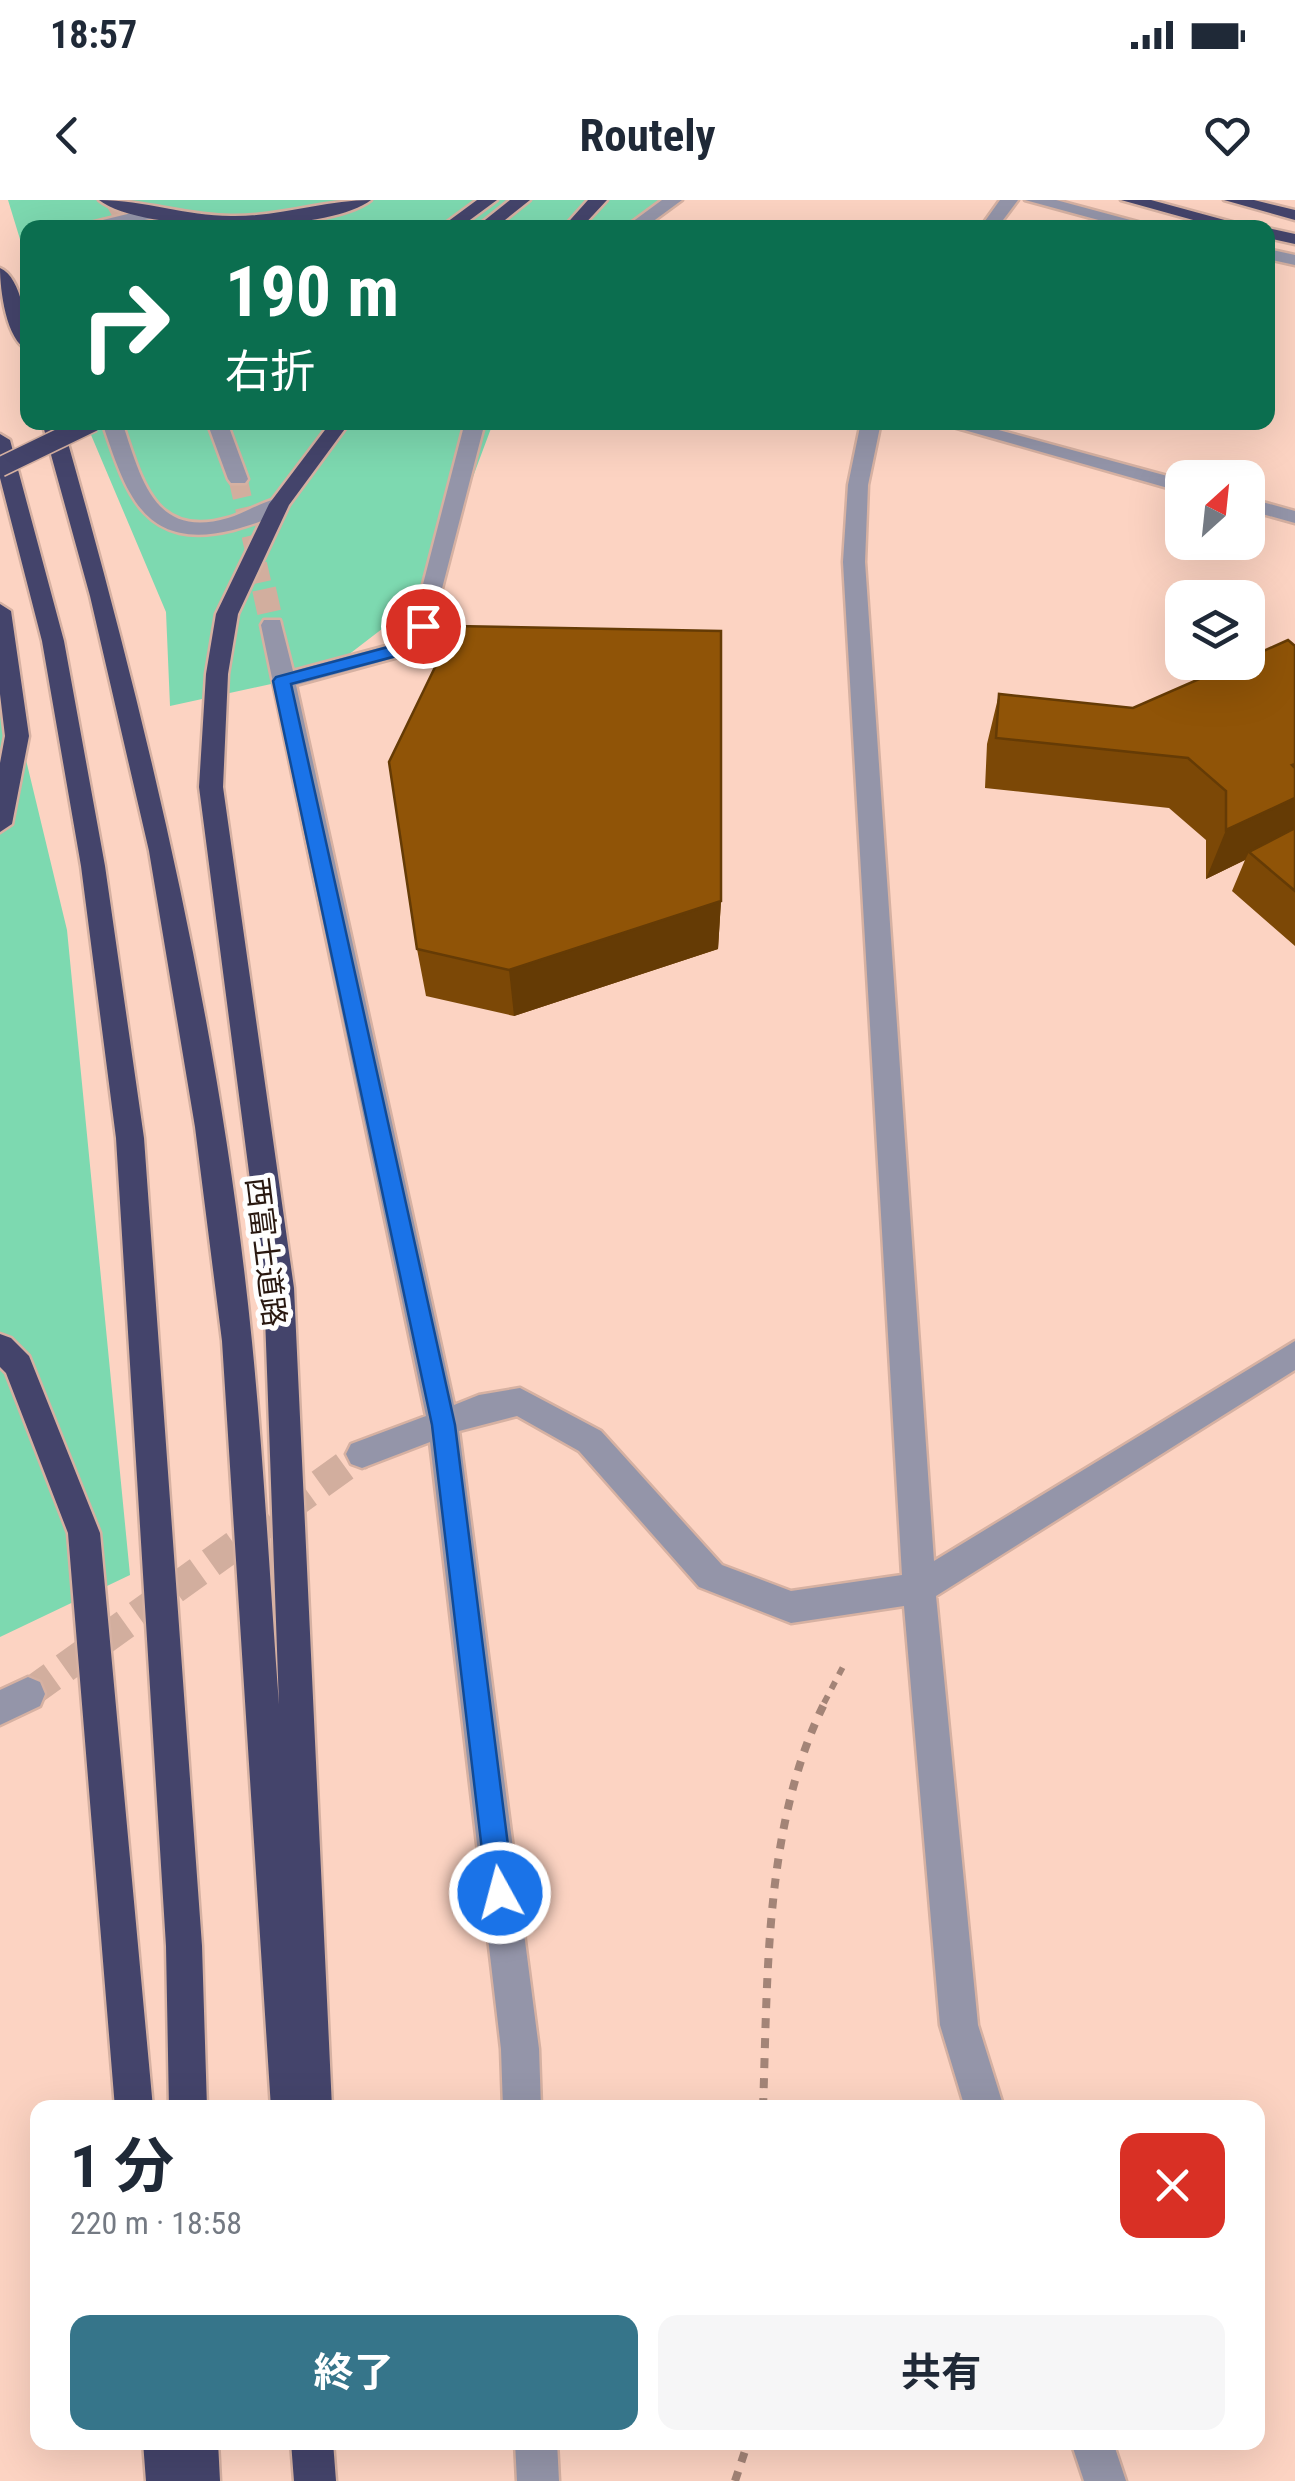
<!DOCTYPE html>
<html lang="ja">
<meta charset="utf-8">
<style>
body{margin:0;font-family:"Roboto Condensed","Noto Sans JP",sans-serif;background:#f6f6f7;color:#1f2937;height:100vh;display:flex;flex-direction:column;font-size:38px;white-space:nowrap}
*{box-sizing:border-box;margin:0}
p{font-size:32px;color:#747a83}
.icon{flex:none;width:55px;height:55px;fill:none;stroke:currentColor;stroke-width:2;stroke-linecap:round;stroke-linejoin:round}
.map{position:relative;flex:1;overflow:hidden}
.panel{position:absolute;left:30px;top:1900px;width:1235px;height:350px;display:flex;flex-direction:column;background:#fff;border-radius:20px;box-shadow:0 10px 40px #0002}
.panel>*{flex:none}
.hud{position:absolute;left:20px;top:20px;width:1255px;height:210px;border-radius:20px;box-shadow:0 10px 40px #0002;background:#0b6e4f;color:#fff;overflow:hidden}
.needle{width:65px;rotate:27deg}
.controls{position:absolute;left:1165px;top:260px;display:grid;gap:20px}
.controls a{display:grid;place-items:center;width:100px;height:100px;border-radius:20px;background:#fff;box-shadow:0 10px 40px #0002;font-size:50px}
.pin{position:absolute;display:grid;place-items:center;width:85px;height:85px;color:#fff;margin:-42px;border:5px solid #fff;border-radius:50%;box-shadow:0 2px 10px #0007}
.me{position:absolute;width:110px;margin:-55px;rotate:353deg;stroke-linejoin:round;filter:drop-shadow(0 0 8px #0008)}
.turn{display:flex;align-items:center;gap:35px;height:210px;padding:0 40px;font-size:45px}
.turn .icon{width:130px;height:130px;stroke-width:2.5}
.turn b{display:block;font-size:70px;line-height:85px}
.round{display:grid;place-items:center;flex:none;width:105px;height:105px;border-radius:20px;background:#f6f6f7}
.overview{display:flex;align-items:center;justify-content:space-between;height:170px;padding:0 40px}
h1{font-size:60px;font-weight:700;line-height:75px}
.cta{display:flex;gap:20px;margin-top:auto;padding:20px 40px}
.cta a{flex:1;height:115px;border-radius:20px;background:#36758a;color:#fff;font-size:40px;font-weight:700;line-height:115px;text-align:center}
.cta a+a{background:#f6f6f7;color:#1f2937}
.status{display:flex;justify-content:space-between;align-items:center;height:70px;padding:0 50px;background:#fff;direction:ltr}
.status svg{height:28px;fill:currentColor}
header{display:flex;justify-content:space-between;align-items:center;height:130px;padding:0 40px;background:#fff;font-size:45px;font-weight:700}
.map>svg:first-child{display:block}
.green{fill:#7dd9b0}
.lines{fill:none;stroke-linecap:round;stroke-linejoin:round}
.minor-tunnel-far2{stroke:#d2ae9e;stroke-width:19;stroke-dasharray:19 10;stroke-linecap:butt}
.minor-tunnel-far1{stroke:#d2ae9e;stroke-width:24;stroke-dasharray:24 12;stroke-linecap:butt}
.minor-tunnel{stroke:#d2ae9e;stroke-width:30;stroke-dasharray:30 15;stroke-linecap:butt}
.minor-casing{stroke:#d6b1a2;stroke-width:5}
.highway-casing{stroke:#d6b1a2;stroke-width:5}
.path-far1{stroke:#a38477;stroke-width:6;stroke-dasharray:8 8;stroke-linecap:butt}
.path{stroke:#a38477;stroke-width:8;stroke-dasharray:10 10;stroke-linecap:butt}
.minor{fill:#9495a9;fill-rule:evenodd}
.highway{fill:#44446b;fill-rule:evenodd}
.highway-bridge-casing{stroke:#d6b1a2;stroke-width:22;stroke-linecap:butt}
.highway-bridge{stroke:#44446b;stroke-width:19}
.wall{fill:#7c4806}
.shaded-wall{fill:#653b05}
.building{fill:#905407;stroke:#653b05;stroke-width:2.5}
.route{fill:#1a73e8;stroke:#114b97;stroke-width:2.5}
.labels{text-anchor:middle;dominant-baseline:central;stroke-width:10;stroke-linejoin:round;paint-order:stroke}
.street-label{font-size:30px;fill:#291810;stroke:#fefefe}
</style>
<div class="status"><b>18:57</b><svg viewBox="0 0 49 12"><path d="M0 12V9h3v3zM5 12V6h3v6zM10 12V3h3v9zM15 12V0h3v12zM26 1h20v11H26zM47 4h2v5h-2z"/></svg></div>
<header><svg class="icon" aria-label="back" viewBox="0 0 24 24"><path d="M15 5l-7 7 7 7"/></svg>Routely<svg class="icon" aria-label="heart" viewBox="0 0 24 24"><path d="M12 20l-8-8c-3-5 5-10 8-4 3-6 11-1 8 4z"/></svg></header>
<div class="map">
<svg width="1295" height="2281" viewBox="0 0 1295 2281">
<rect width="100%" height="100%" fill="#fcd3c2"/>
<path class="green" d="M8,0H683L647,28H28L27,62Z
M86,223H493L430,392L326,472L170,506L166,412Z
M0,452L67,730L130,1375L0,1437Z"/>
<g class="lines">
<path class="minor-tunnel-far2" d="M114,0L130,28
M238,279L264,392"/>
<path class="minor-tunnel-far1" d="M264,389L272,425"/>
<path class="minor-tunnel" d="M28,1494L362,1254"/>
<g class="minor-casing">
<path id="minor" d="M662,0H682L644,28H624Z
M1000,0H1018L997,28H980Z
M1025,0H1056L1160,28H1128Z
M148,9L157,14L154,18L106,28H70Z
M1268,49L1295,55V65L1268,59Z
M102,222H122C141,277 153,340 228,318C245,313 261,302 279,298L289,304C276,318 251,325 233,330C143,352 126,293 102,222Z
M207,222H227L248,279L245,283H231L228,279Z
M465,222H485L431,431L402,456L296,485L454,1205L479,1195L520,1188L601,1231L722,1365L791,1391L902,1375L843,362L848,285L861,222H881L868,285L865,362L934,1361L1295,1141V1170L936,1396L978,1825L1004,1908H965L940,1825L904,1406L791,1423L699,1387L579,1251L517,1216L459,1231L539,1849L541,1908H503L501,1849L430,1242L362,1268L351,1264L346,1254L351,1244L426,1216L261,425L264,420H280L293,471L386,446L413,423Z
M936,222H969L1182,280V292Z
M1248,298L1295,311V323L1248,310Z
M28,1477L40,1482L45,1494L40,1506L0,1525V1490Z
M515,2242H557L559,2281H517Z
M1071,2242H1113L1126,2281H1084Z"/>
</g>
<g class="highway-casing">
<path id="highway" d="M99,0C144,0 186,16 231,16C279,17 324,0 371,0C328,34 142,34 99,0Z
M477,0H497L459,28H439Z
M510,0H530L495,28H475Z
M588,0H607L581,28H563Z
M1121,0H1151L1254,28H1222Z
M1224,0H1254L1295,10V20Z
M1268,28L1295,34V44L1268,38Z
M0,68C22,77 28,129 28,150C6,141 0,89 0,68Z
M42,222H62C148,523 221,830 252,1142C264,1263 270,1384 279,1505L264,1088L199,587L206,474L216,414L269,304L331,222H350L289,305L238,414L228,474L223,587L294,1088L332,1908H271L222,1141L195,927L149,651L90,396Z
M0,234L10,240L64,441L105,666L144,938L202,1746L207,1908H169L166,1746L116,938L81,666L42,441L0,278Z
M0,404L11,411L29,536L12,624L0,632V563L5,536L0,494Z
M0,1134L11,1138L29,1156L100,1333L153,1908H115L68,1333L6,1173L0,1167Z
M143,2242H218L220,2281H146Z
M291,2242H333L336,2281H294Z"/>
</g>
<path class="path-far1" d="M824,1503L846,1461"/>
<path class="path" d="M763,1908C768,1774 764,1623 826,1500
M735,2281L748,2242"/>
<use href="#minor" class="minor"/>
<use href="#highway" class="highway"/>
<g class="highway-bridge-casing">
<path id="highway-bridge" d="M0,267L93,222"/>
</g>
<use href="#highway-bridge" class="highway-bridge"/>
</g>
<path class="wall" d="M1295,446V746L1232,691L1245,660L1206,679V640L1169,608L985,588L987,544L999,494L1133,508Z
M721,701L718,749L514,816L426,796L417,749Z"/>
<path class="shaded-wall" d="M1295,564V635L1249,652L1245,660L1206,679L1226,630L1292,565Z
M721,701L718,749L514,816L509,770Z"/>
<path class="building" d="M455,426L721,431V701L509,770L417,749L389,562Z
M1288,440L1295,446V564L1292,565L1295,568V598L1226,630V591L1188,558L996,538L999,494L1133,508L1238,462H1248V458Z
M1295,628V691L1249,652Z"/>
<path class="route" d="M423,420L432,426L429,429L400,455L291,484L455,1225L514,1693L510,1703L500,1707L491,1703L487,1693L432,1225L273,481L276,477L388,447Z"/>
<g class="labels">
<g class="street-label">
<text transform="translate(266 1052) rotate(83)">西富士道路</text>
</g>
</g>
</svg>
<div class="controls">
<a><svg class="needle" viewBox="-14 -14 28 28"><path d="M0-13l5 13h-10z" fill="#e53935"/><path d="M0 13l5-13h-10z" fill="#747a83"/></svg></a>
<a><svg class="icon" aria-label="layers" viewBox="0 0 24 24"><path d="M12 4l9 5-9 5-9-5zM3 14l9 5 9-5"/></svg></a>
</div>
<div class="pin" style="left:423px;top:426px;background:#d93025"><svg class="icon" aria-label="arrive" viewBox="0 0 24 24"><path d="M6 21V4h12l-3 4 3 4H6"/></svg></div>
<svg class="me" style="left:500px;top:1693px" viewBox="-20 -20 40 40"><circle r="17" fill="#1a73e8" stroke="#fff" stroke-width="3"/><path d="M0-11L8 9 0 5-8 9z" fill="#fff"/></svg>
<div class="hud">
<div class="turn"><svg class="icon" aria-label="right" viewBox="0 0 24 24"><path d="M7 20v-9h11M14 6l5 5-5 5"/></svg><div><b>190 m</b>右折</div></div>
</div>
<section class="panel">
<div class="overview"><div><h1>1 分</h1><p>220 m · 18:58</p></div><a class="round" style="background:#d93025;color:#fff"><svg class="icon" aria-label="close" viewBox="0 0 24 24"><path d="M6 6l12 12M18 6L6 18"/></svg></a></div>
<div class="cta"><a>終了</a><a>共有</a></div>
</section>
</div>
